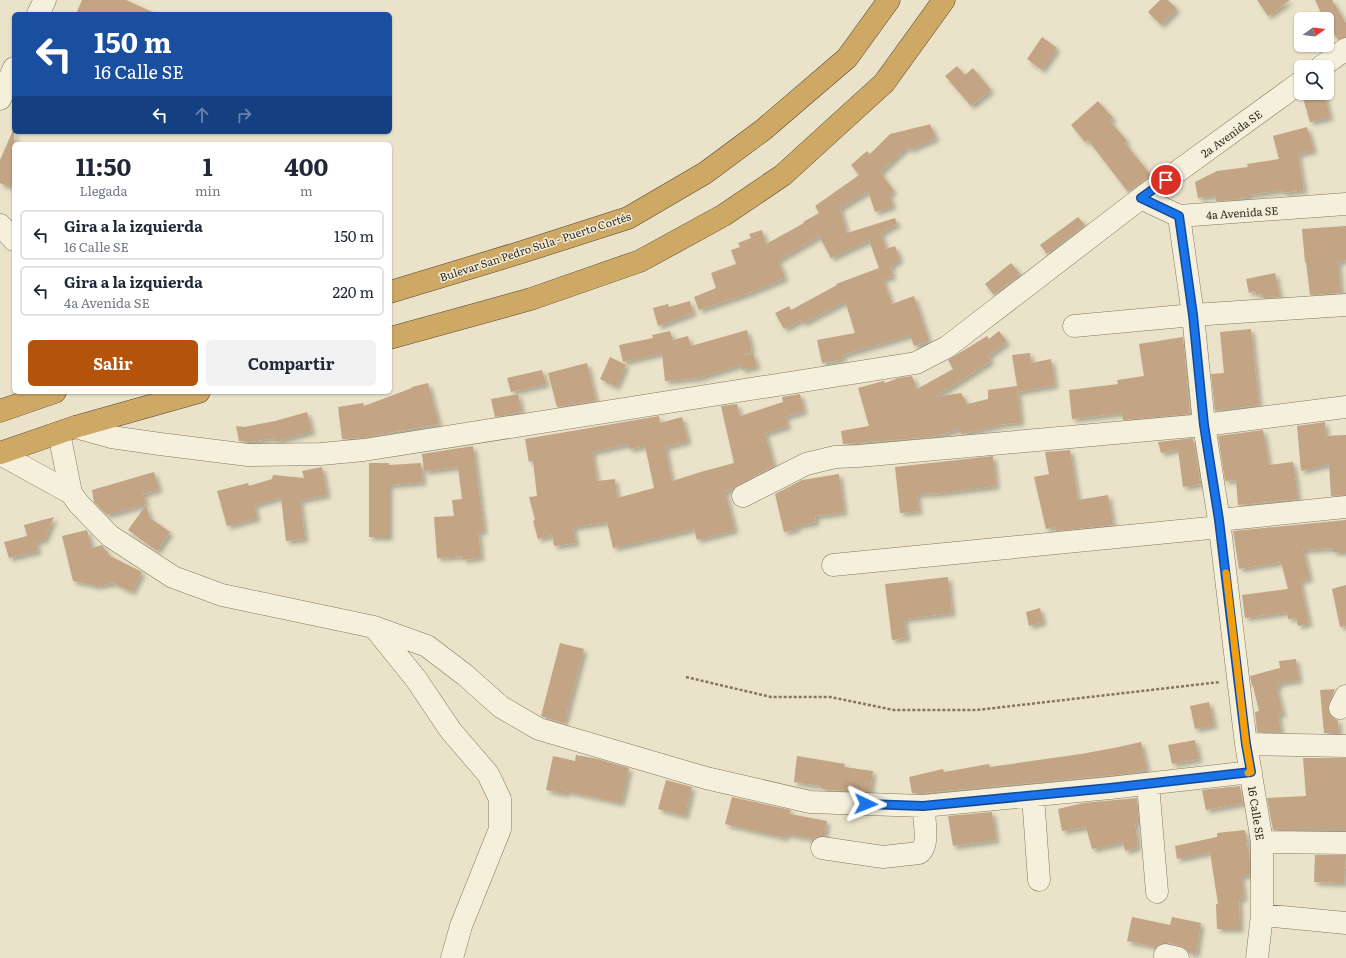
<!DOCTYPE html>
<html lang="es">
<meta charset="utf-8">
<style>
body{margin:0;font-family:Literata,serif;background:#f2f2f3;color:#1f2937;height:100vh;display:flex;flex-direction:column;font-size:15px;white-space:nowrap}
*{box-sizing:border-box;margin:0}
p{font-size:13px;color:#747a83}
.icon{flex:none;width:22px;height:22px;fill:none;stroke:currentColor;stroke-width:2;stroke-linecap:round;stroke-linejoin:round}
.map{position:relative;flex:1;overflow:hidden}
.panel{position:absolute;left:12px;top:142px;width:380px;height:252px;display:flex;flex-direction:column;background:#fff;border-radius:6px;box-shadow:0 1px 3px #0004}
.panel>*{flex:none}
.top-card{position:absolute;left:12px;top:12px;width:380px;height:122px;border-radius:6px;box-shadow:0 1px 3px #0004;background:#1a4fa0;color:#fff;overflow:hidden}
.needle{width:26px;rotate:75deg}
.fabs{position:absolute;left:1294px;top:12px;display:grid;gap:8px}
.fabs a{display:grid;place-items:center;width:40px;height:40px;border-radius:6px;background:#fff;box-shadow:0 1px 3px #0004;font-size:20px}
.pin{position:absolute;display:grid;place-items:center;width:34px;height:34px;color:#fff;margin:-17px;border:2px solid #fff;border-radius:50%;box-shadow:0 1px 4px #0007}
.me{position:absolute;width:44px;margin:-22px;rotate:92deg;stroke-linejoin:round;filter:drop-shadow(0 0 3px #0008)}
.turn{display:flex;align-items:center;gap:14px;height:84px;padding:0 16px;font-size:18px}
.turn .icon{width:52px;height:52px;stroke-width:2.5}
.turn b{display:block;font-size:28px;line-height:34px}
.lanes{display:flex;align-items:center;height:38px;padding:0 16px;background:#0003;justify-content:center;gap:20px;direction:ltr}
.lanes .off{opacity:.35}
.eta{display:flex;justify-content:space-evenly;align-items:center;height:68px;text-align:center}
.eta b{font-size:24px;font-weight:700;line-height:28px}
.action{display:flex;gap:8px;margin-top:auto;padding:8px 16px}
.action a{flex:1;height:46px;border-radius:6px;background:#b45309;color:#fff;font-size:16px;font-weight:700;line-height:46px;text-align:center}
.action a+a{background:#f2f2f3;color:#1f2937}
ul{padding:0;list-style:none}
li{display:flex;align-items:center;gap:12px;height:50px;margin:0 8px 6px;padding:0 8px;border:2px solid #e0e1e3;border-radius:6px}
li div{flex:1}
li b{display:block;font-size:15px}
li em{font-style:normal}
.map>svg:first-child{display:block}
.building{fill:#c3a484;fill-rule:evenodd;filter:url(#shadow)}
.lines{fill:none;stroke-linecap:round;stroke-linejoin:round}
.minor-casing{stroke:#847660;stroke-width:23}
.highway-casing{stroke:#534533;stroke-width:23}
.path{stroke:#847660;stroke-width:2.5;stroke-dasharray:3 2;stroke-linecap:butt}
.minor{stroke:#f5f0dc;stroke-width:22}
.highway{stroke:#cea965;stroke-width:22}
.route-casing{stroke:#114b97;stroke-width:10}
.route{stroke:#1a73e8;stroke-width:7}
.slow{stroke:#f59e0b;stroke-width:7}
.labels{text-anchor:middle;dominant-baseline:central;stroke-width:3;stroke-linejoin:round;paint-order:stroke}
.street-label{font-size:11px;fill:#362e22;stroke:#f2edd8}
</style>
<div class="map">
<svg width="1346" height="958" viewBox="0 0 1346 958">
<defs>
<filter id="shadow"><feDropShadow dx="3.5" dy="3.5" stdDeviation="2" flood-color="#0004"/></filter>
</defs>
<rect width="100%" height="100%" fill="#eae3c9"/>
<path class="building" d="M82,0H126L157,14H76Z
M1160,0H1168L1177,9L1161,25L1148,12Z
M1257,0H1290L1268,16Z
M1315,0H1332L1346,23V37L1338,40L1327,24V19H1324Z
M1042,37L1057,48L1042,70L1027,59Z
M957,66L965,75L973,68L991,90L971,106L945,76Z
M1324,93L1330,117L1310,122L1303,98Z
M1098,101L1113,118L1110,121L1127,141L1125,143L1151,175L1128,192L1088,140L1085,142L1071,125Z
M930,124L936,138L909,150L908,146L880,172L894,191L889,194L893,206L875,212L868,191L840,208L847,233L895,218L897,224L881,233L886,249L895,246L900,259L890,267L893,276L883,279L892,304L914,296L929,341L914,346L910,335L842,355L843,359L822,363L817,340L855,333L846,304L845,305L844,302L803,323L801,320L784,329L775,313L789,306L791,310L837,285L836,284L879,268L869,240L831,258L819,236L778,260L785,278L749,293L699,310L694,297L716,288L711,273L736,264L731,250L740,247L738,243L751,238L749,234L762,230L766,244L804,223L803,222L819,213L815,206L859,175L851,165L867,151L870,154L890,134L931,124Z
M1307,127L1314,150L1298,154L1304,190L1283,193L1282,190L1248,195V197L1232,200L1216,201L1215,195L1198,198L1195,182L1217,171L1248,167L1247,164L1279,159L1273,136Z
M14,128V189L0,183V160Z
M1078,217L1085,225L1047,254L1040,245Z
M1346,226V260L1338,262L1341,293L1310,295L1306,262H1305L1302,229Z
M1011,263L1020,274L994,295L985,284Z
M1275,273L1280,297L1263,298L1262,294L1256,295L1255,291L1249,293L1246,279Z
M690,301L693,313L658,326L653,308L668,304L669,307Z
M1251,329L1259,405L1215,411L1211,374L1224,373L1220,332Z
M747,330L752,350L742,356L753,353L757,366L742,370L740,365L698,378L665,381L662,353L623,362L619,345L653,338L652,335L670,331L673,340L688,336L691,346Z
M999,331L1007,342L988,356L991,361L935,397L961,393L967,404L988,399V390L1017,386L1021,422L999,425L963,434H961L960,429L932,437L843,444L841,431L869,426L858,388L883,381H884L885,383L898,378L912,376L917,389L953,369L948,360L987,336L989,339Z
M1183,337L1190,414L1123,420L1122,413L1072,419L1069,390L1118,384L1117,380L1144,376L1139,344Z
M1030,353L1031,363L1051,359L1055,385L1018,392L1012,355Z
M610,357L626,365L616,387L600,379Z
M587,363L596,401L557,407L548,373Z
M542,370L546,384L511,392L507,378Z
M428,383L439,424L362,438L342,439L338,407L363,403L364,406L412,388V387Z
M518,394L522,412L495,417L491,399Z
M800,394L804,411L785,417L788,426L765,433L774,466L737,485L733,488L725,491L735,530L697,540L694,529L613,548L607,522L573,527L576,543L554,546L552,535L538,539L533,521L535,520L529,497L537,496L533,461L529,462L525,439L659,416L660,423L682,417L688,441L665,447L672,481L704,471L734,463L721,406L737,404L740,416L783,402L782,397ZM628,444L629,449L645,446L654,488L617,498L615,479L597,481L592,452Z
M307,412L312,431L275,442L274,438L250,442L239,441L236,426L244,427L275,421Z
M1325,422L1326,436L1346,435V495L1331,496L1329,464L1301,471L1297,426Z
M1263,430L1269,465L1293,462L1298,499L1238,505L1236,480L1225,481L1218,436Z
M1193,438L1201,484L1183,487L1178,449L1161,453L1158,442Z
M473,446L484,531L478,532L481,557L463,560V556L437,558L434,517L454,516L452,500L462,499L458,467L424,471L422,454Z
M1070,450L1078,500L1108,495L1113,525L1056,531L1055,527L1046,529L1034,477L1049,474L1045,452Z
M993,456L996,486L940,493L917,494L919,511L900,513L895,467Z
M369,463H389V465L421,463L423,482L389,485V537H369Z
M322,467L327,495L300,500L305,539L286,541L281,497L254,505L257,518L227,526L217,491L248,483L249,486L272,479L273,475L304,478L302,471Z
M154,472L159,489L143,494L146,504L107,515L94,502L92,490Z
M839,474L844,512L815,516L816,522L796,526L797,529L784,532L775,494L802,480Z
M146,505L150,518L170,532L157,551L128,530Z
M54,517L45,539L36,542L38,551L9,558L4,542L27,536L24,525Z
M1346,520V552H1333V548L1303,550L1310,578L1300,581L1309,623L1298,626L1296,618L1288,619L1287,612L1245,618L1242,595L1288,589L1281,562L1239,569L1233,531Z
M87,530L92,548L102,545L110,556L142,572L132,592L113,583L97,586L73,581L62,536Z
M948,577L952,613L904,619L907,638L892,640L885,584Z
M1346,585V626L1340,627L1332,589Z
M1040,608L1043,622L1029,626L1026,612Z
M560,643L584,649L564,723L541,716Z
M1296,659L1299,680L1278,683L1279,687H1276L1283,713L1278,715L1281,732H1257L1255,712L1259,711L1253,686H1252L1250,676L1280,668L1279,661Z
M1335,689L1329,702L1328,709L1330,715L1334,719L1338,720L1339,733H1324L1320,690Z
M1209,702L1214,725L1195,729L1190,706Z
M1195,740L1199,759L1172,764L1168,745Z
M1141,742L1147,769L1135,773L923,793H912L909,777L943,769L944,772L989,764L990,767L1081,754L1114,748Z
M576,755L598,759L629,768L621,803L566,791V794L546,790L553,756L575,761Z
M797,756L845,764L844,767L873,771L870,792L830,790L822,789V786L794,782Z
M1303,758H1346V830H1273L1267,798L1306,796Z
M666,780L692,787L685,816L658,809Z
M1240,786L1243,803L1206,810L1202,790Z
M732,797L791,810L790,814L827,821L824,836H818L813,839L786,834L785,838L725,824Z
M1137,798L1139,822L1135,823L1138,847L1125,851L1123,842L1092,849L1086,827L1062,831L1058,809L1083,803Z
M992,812L996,840L953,846L948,816Z
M1245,830L1250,860V875L1241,876L1244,898L1239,899L1240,929H1217L1216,904H1218L1210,852L1177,859L1175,846L1217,837V833Z
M1315,855H1346L1344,883L1314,882Z
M1132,917L1170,925L1172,917L1201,923L1196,954L1189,953L1186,949L1181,946L1168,943H1162L1156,947L1127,941Z"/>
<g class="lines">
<g class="minor-casing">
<path id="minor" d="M38,14L45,0
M1321,67L1346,49
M0,99L14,68
M1141,198L1179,216L1346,204
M1179,216L1193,315L1204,425L1219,520L1246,744L1262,842V915L1257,958
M0,225L14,240
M1074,326L1193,315L1346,305
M75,427L111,437L160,444L248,455L321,454L364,450L916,363L947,347L1141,198L1301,82
M59,433L71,493L78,503L110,536L173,577L222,595L374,627L427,646L465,675L501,707L539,729L706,778L810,802L923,806L1110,788L1251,772
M0,454L71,493
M743,496L806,464L835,457L859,456L1204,425L1346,407
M1219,520L1346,507
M833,565L1220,527
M374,627L416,679L451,731L488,774L500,799V829L461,926L452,958
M1340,708L1346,696
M1246,744L1346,746
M1148,784L1157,892
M1033,796L1039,880
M1262,842L1346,843
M822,848L883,857L919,853C930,846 924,818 923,806
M1262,915L1346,923
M1165,955L1178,958"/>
</g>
<g class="highway-casing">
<path id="highway" d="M390,292L522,252L628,218L705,173L763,130L847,58L889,0
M390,338L531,299L640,261L724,215L783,175L884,83L944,0
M0,411L55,392
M0,453L75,427L199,392"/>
</g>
<path class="path" d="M686,677L771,697H830L894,710H977L1220,682"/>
<use href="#minor" class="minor"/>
<use href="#highway" class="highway"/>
</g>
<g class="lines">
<g class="route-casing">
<path id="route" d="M866,804L923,806L1110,788L1251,772L1246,744L1219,520L1204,425L1193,315L1179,216L1141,198L1166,180"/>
</g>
<use href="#route" class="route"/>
<path class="slow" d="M1226,573L1246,744L1251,772L1248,773"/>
</g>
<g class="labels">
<g class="street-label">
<text transform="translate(1231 133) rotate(-36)">2a Avenida SE</text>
<text transform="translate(1242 212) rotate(-4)">4a Avenida SE</text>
<text transform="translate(535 246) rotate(-18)">Bulevar San Pedro Sula - Puerto Cortés</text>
<text transform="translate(1257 813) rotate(81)">16 Calle SE</text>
</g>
</g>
</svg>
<div class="fabs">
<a><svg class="needle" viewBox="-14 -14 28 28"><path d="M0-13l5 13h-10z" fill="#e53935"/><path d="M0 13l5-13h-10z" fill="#747a83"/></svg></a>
<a><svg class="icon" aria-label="search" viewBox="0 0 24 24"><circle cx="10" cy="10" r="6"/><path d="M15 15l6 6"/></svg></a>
</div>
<div class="pin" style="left:1166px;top:180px;background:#d93025"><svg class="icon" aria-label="arrive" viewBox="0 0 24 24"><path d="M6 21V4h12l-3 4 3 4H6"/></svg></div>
<svg class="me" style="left:866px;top:804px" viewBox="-20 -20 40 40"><path d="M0-17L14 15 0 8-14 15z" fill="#1a73e8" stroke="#fff" stroke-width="4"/></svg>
<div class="top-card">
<div class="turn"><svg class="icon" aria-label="left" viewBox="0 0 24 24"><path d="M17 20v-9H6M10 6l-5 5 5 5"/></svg><div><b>150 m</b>16 Calle SE</div></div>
<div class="lanes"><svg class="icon" aria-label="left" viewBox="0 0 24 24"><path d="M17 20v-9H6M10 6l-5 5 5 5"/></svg><svg class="icon off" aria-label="ahead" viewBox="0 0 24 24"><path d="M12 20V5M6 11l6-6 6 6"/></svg><svg class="icon off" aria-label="right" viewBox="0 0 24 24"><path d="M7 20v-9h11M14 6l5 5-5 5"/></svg></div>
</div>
<section class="panel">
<div class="eta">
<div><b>11:50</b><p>Llegada</p></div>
<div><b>1</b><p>min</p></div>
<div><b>400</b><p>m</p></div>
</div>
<ul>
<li><svg class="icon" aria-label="left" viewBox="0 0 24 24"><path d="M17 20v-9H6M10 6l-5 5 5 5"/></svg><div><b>Gira a la izquierda</b><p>16 Calle SE</p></div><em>150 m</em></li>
<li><svg class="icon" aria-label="left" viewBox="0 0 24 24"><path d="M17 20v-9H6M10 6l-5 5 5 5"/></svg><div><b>Gira a la izquierda</b><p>4a Avenida SE</p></div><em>220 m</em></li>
</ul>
<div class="action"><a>Salir</a><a>Compartir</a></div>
</section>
</div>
